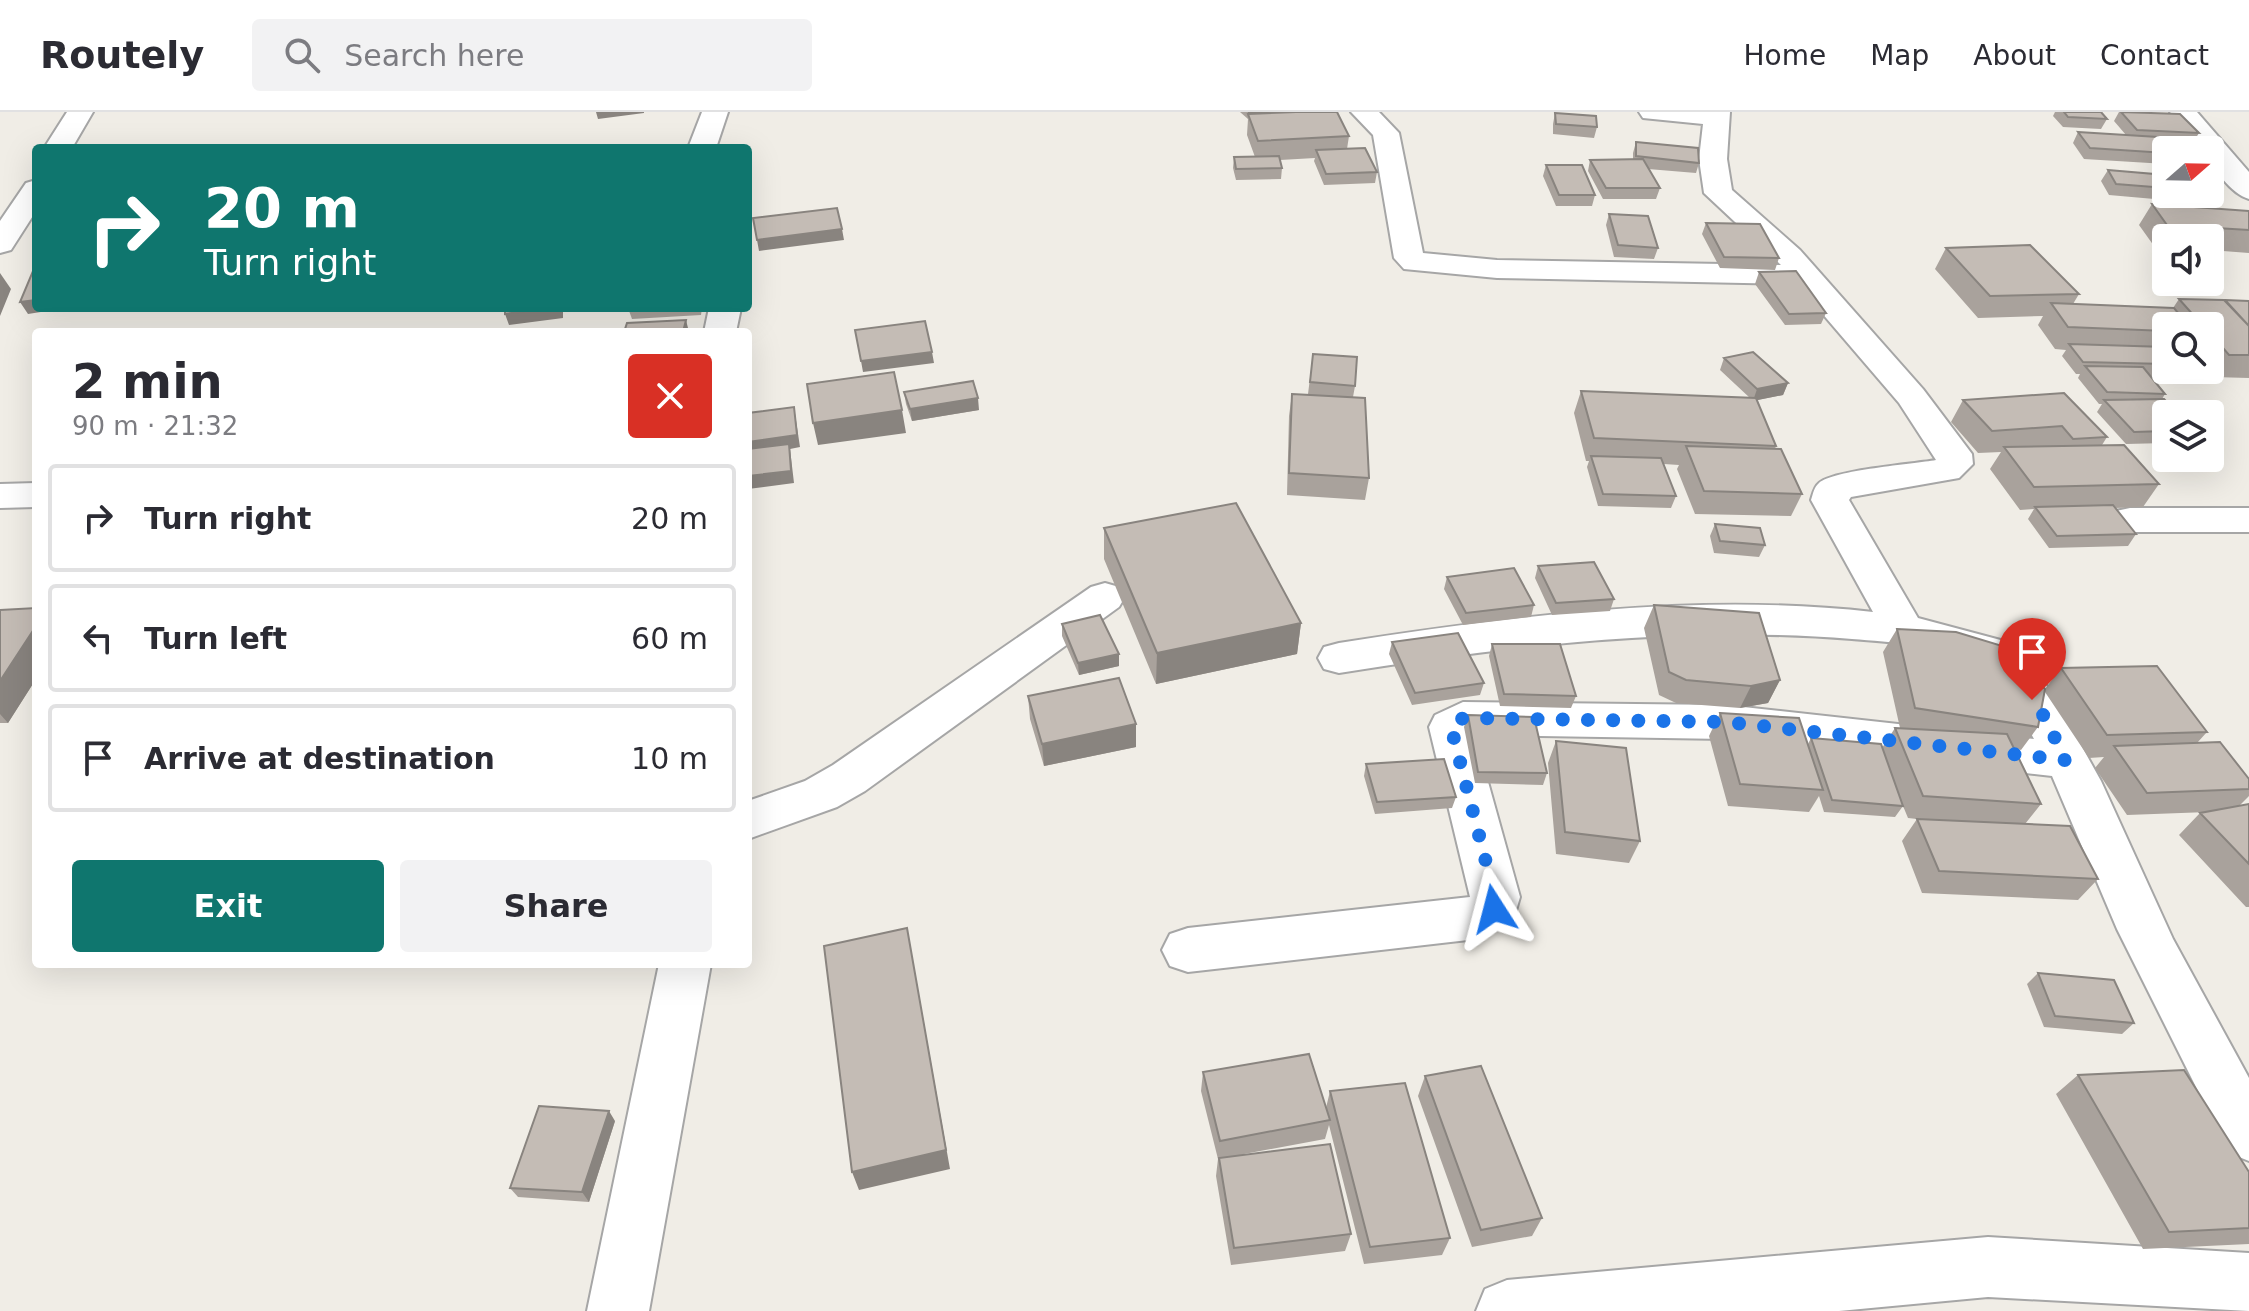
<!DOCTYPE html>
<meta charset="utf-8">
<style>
body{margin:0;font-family:"DejaVu Sans",sans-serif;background:#f2f2f3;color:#2b2b33;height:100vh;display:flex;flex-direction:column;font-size:30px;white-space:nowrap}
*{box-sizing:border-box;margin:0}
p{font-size:26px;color:#7c7c81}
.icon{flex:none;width:44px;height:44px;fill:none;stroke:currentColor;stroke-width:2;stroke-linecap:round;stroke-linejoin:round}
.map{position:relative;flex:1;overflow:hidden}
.details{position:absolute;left:32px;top:216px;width:720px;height:640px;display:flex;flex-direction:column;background:#fff;border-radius:8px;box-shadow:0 8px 32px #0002}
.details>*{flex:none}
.banner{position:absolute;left:32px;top:32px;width:720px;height:168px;border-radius:8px;box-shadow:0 8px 32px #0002;background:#0f766e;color:#fff;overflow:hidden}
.needle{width:52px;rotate:70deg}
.fabs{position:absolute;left:2152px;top:24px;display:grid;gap:16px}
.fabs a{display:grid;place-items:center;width:72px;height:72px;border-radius:8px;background:#fff;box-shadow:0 8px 32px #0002;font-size:40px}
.pin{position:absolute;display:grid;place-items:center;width:68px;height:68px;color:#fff;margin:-82px -34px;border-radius:50% 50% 50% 0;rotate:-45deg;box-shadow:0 0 8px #0007}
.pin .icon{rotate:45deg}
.me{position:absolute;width:88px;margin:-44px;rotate:351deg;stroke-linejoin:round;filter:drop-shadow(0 0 6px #0008)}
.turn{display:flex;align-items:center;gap:28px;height:168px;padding:0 40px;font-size:36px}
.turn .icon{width:104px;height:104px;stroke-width:2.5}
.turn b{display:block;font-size:56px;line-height:68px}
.round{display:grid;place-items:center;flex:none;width:84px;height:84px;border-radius:8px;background:#f2f2f3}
.overview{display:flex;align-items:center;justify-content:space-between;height:136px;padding:0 40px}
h1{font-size:48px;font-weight:700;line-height:60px}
.primary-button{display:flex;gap:16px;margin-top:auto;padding:16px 40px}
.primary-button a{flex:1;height:92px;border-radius:8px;background:#0f766e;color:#fff;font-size:32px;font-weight:700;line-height:92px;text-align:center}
.primary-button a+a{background:#f2f2f3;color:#2b2b33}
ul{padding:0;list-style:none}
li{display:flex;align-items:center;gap:24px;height:108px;margin:0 16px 12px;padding:0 24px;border:4px solid #e1e1e2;border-radius:8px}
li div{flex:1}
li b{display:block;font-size:30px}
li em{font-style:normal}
header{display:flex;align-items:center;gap:48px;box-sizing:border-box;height:112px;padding:0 40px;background:#fff;border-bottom:2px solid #e1e1e2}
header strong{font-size:38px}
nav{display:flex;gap:44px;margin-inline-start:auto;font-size:28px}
.search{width:560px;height:72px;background:#f2f2f3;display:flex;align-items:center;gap:20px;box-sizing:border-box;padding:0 28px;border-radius:8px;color:#7c7c81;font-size:30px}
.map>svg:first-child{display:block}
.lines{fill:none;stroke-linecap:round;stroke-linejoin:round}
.minor-casing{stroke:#a6a6a6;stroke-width:4}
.minor{fill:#fff;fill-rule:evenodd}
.wall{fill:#a9a29c;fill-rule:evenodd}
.shaded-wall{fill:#89847f}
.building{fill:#c4bcb5;stroke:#89847f;stroke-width:2}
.route{stroke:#1a73e8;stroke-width:14;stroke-dasharray:0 25.2}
</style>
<header>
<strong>Routely</strong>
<div class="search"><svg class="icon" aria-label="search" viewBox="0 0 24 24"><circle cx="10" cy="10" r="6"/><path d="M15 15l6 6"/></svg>Search here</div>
<nav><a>Home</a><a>Map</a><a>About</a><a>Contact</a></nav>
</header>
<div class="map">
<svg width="2249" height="1199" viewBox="0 0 2249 1199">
<rect width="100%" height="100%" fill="#f0ede6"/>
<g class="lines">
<g class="minor-casing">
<path id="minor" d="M67,0H93L72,36H44Z
M702,0H728L716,36H688Z
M1351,0H1379L1399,21L1423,141L1497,148L1781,153L1704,81L1699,47L1703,12L1643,6L1639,0H1730L1727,47L1732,78L1800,138L1923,277L1972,342L1973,352L1959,366L1851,385L1849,388L1918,506L2008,530L2030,552L2052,581L2101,669L2173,827L2249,966V1049L2229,1041L2117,817L2052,664L1725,627L1475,623L1520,785L1512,812L1468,828L1188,860L1170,854L1162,838L1170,822L1188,816L1470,785L1429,615L1435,603L1463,590L1725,593L2034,627C2021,603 2002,564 1976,551C1940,533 1891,530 1852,527C1681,513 1508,534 1339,561L1324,557L1318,546L1324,535L1339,531C1513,504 1697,480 1873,500L1811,388C1813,382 1814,375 1819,371C1833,358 1914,352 1936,348L1899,291L1797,172L1497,166L1404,157L1394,146L1373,23Z
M2170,0H2197L2249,60V87C2232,82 2210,56 2210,38H2201Z
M36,68V99L11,138L0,141V109L26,71Z
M709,196H741L736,220H704Z
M36,371V395L0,396V372Z
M2130,396H2249V420H2130L2116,417L2111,408L2116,399Z
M1105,471L1119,475L1125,485L1119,495L865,679L837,695L748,727V689L805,669L833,653L1091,475Z
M659,852H711L649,1199H587Z
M1988,1125L2249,1141V1199L1988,1185L1839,1199H1476L1485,1177L1507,1168Z"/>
</g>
<use href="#minor" class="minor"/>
</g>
<path class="wall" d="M1240,0H1285L1349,24L1347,37L1377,60L1375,71L1324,73L1314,49L1315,46L1280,48L1282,56L1281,67L1236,68L1233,56L1234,45H1255L1247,23L1248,7Z
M2055,0H2101L2107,7L2101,17L2063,15L2053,4Z
M2119,0H2121L2199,21L2192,32L2179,31L2166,38V52L2084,47L2073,31L2078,20L2126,23L2114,9Z
M1555,1L1597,15L1594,26L1553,22V12Z
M1636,30L1699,51L1696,61L1648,57L1660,76L1656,87H1603L1588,59L1590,48L1633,47V41Z
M1546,53L1595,83L1592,94H1556L1543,64Z
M2108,58L2166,63V82H2181L2177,89L2109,83L2101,69Z
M2152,92L2249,99V141L2210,138V126H2166V135L2154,134L2139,113Z
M1609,102L1658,136L1654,147L1614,145L1606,113Z
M1706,111L1779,146L1775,158L1720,156L1702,122Z
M1946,136L2079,182L2073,192L2173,196L2179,187L2249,189V266L2213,265L2209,260L2205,265L2151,264L2165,282L2162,287L2166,302V331L2126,332L2097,300L2102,292H2099L2078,266L2080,262H2076L2062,244L2066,238L2055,237L2038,213L2043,204L1978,206L1935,157ZM2166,214H2210V258H2166Z
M1759,160L1826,201L1821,212L1785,213L1755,172Z
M628,196H702L701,203L632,207Z
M1313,242L1355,274L1353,285L1369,366L1365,388L1287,383L1289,304L1292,282H1308Z
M1724,246L1788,271L1783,283L1757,288L1776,334L1775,337L1802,382L1791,404L1695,402L1677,357L1679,353L1664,352L1676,384L1671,396L1598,394L1587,355L1589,349H1586L1574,301L1581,279L1750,286L1720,258Z
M904,280L979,298L912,309L906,292Z
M1963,288L2107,325L2102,333L2159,372L2143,395L2115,396L2136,422L2128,434L2049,436L2028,407L2034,397L2020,398L1990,357L2001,340L1978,341L1951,310Z
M1715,412L1765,433L1759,445L1714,441L1710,424Z
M1104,416L1301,511L1297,542L1156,572L1104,447Z
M1538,454L1614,487L1610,499L1552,503L1535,466Z
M1447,465L1534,493L1531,505L1463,513L1444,477Z
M1654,493L1780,568L1768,591L1740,596L1676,591L1659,583L1644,516Z
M36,496V567L8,611H0V498Z
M1062,512L1119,542V554L1079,563L1062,524Z
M1897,517L2045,577L2061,556L2207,620L2197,631L2249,667V684L2239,694L2249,692V795H2246L2179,723L2200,701L2208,700L2127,703L2095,656L2104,645L2089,646L2045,580L2038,615L2021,638L2014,636L2041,692L2025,712L2098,767L2078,788L1922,781L1902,729L1917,707L1908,706L1903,694L1895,705L1824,700L1819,684L1809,700L1728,694L1709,624L1720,601L1808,632L1811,626L1882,636L1895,616H1900L1883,540Z
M1392,530L1484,571L1480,583L1412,593L1389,542Z
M1492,532L1576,584L1571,596L1500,594L1489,544Z
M1028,584L1136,635L1044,654L1030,607Z
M1468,603L1547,661L1543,673L1475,671L1464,615Z
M1556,629L1640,729L1629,751L1556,742L1548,651Z
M1366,652L1456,685L1452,696L1375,702L1364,664Z
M2038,861L2134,911L2122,922L2044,915L2027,872Z
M1203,960L1326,996L1330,979L1450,1126L1442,1143L1364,1152L1329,1013L1325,1027L1244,1042L1351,1122L1345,1139L1231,1153L1216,1064L1218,1047L1201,979Z
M2078,963L2249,1060V1132L2143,1137L2056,982Z
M1425,964L1542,1106L1532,1124L1472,1135L1418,984Z
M615,1009L589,1090L518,1085L510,1076Z"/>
<path class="shaded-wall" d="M596,0H644V1L598,7Z
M1248,0H1285L1248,2L1247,7Z
M842,117L844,128L759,139L757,128Z
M0,161L11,177L0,204Z
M36,188V196H66L28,202L20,190Z
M546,196H563V206L509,213L505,202Z
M686,208L689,220H683Z
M932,240L934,251L863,260L861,249Z
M1788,271L1783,283L1753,289L1757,277Z
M978,286L979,298L912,309L910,297Z
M794,295L800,335L790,337L794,371L748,377V330Z
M902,298L906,321L818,333L813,311Z
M1301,511L1297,542L1156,572L1157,541Z
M36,514V567L8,611L0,602V569Z
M1119,542V554L1079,563L1078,551Z
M1780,568L1768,591L1740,596L1751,574Z
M1136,612V635L1044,654L1042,632Z
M907,816L950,1057L859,1078L852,1060Z
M609,999L615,1009L589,1090L582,1080Z"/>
<path class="building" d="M1296,0H1337L1349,24L1258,29L1248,2Z
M2064,0H2101L2107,7L2068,5Z
M2121,0L2180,2L2199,21L2137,18Z
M1555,1L1596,4L1597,15L1556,12Z
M2078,20L2174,26L2184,38H2166V41L2090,36Z
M1636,30L1698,36L1699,51L1636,44Z
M1365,36L1377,60L1326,62L1316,38Z
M1279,44L1282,56L1236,57L1234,45Z
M1643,47L1660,76H1606L1590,48Z
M1546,53H1582L1595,83H1559Z
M2108,58L2166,63V76L2116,72Z
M2152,92L2249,99V118L2167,113Z
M837,96L842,117L757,128L753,106Z
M1609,102L1648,104L1658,136L1618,133Z
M1706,111L1760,112L1779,146L1724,145Z
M2030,133L2079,182L1990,184L1946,136Z
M36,158V188L20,190L33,159Z
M1796,159L1826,201L1789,202L1759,160Z
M2179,187L2224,188L2249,214V243H2229L2210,221V214H2203Z
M2225,188L2249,189V214Z
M2051,191L2174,196L2189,214H2166V219L2068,215Z
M505,196H546L505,202Z
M686,208L683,220H624L627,211Z
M925,209L932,240L861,249L855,218Z
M2069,232L2166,235V252L2083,250Z
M1753,240L1788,271L1757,277L1724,246Z
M1313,242L1357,245L1355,274L1310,270Z
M2085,254L2143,255L2165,282L2107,280Z
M894,260L902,298L813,311L807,272Z
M973,269L978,286L910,297L904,280Z
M1581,279L1756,286L1776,334L1594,326Z
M2064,281L2107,325L2073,327L2062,314L1992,319L1963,288Z
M1292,282L1365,286L1369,366L1289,361Z
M2164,287L2178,302H2166V319L2134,320L2104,288Z
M794,295L797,323L748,330V301Z
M789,332L791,359L748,364V337Z
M2124,333L2159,372L2034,375L2004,335Z
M1686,334L1781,337L1802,382L1704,379Z
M1591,344L1661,346L1676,384L1603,382Z
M1236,391L1301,511L1157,541L1104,416Z
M2113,393L2136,422L2057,424L2035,395Z
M1715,412L1760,416L1765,433L1720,429Z
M1594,450L1614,487L1556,491L1538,454Z
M1514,456L1534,493L1466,501L1447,465Z
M1654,493L1759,501L1780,568L1751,574L1686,568L1669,560Z
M36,496V514L0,569V498Z
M1100,503L1119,542L1078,551L1062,512Z
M1897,517L1956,520L2009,536L2045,577L2038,615L1915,596Z
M1458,521L1484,571L1415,581L1392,530Z
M1492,532H1560L1576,584L1504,582Z
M2157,554L2207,620L2107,623L2061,556Z
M1119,566L1136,612L1042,632L1028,584Z
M1720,601L1799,606L1823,678L1740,672Z
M1468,603L1534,605L1547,661L1478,660Z
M1895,616L2007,622L2041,692L1923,684Z
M1811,626L1881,632L1903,694L1832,688Z
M1556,629L1626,636L1640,729L1565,720Z
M2220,630L2249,667V677L2147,681L2114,634Z
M1444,647L1456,685L1377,690L1366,652Z
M2249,692V752L2200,701Z
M1917,707L2070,714L2098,767L1939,759Z
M907,816L946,1038L852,1060L824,834Z
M2038,861L2114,868L2134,911L2055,904Z
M1309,942L1330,1008L1220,1029L1203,960Z
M1481,954L1542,1106L1481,1118L1425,964Z
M2184,958L2249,1060V1116L2169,1120L2078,963Z
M1405,971L1450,1126L1370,1135L1330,979Z
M539,994L609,999L582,1080L510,1076Z
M1330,1032L1351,1122L1234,1136L1219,1046Z"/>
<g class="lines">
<path class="route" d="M1494,797L1495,785L1451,615L1463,606L1725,610L2065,648L2046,607L2032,588"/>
</g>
</svg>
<div class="fabs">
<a><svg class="needle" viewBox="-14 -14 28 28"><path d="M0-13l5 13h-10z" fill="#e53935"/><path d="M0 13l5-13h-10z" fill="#7c7c81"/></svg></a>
<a><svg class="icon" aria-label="sound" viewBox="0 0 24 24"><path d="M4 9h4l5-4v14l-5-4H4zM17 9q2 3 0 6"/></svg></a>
<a><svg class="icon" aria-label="search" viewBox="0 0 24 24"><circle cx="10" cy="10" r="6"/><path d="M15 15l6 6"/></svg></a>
<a><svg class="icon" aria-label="layers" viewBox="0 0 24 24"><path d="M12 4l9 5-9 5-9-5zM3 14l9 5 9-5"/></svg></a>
</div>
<div class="pin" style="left:2032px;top:588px;background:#d93025"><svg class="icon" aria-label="arrive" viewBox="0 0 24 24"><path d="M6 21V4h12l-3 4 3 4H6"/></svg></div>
<svg class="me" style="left:1494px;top:797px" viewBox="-20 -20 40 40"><path d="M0-17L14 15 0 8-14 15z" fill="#1a73e8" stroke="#fff" stroke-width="4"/></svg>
<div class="banner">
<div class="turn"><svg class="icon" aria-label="right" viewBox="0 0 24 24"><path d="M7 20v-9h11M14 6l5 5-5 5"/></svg><div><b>20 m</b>Turn right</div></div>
</div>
<section class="details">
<div class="overview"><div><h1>2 min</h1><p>90 m · 21:32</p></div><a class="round" style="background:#d93025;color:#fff"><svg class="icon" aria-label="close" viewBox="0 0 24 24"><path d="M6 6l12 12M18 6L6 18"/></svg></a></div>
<ul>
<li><svg class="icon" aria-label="right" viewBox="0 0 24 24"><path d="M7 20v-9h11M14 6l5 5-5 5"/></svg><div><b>Turn right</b></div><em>20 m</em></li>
<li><svg class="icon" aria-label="left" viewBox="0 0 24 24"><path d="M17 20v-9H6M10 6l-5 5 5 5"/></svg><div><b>Turn left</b></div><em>60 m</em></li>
<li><svg class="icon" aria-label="arrive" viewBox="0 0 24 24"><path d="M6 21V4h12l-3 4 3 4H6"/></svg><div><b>Arrive at destination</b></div><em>10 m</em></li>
</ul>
<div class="primary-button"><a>Exit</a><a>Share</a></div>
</section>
</div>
